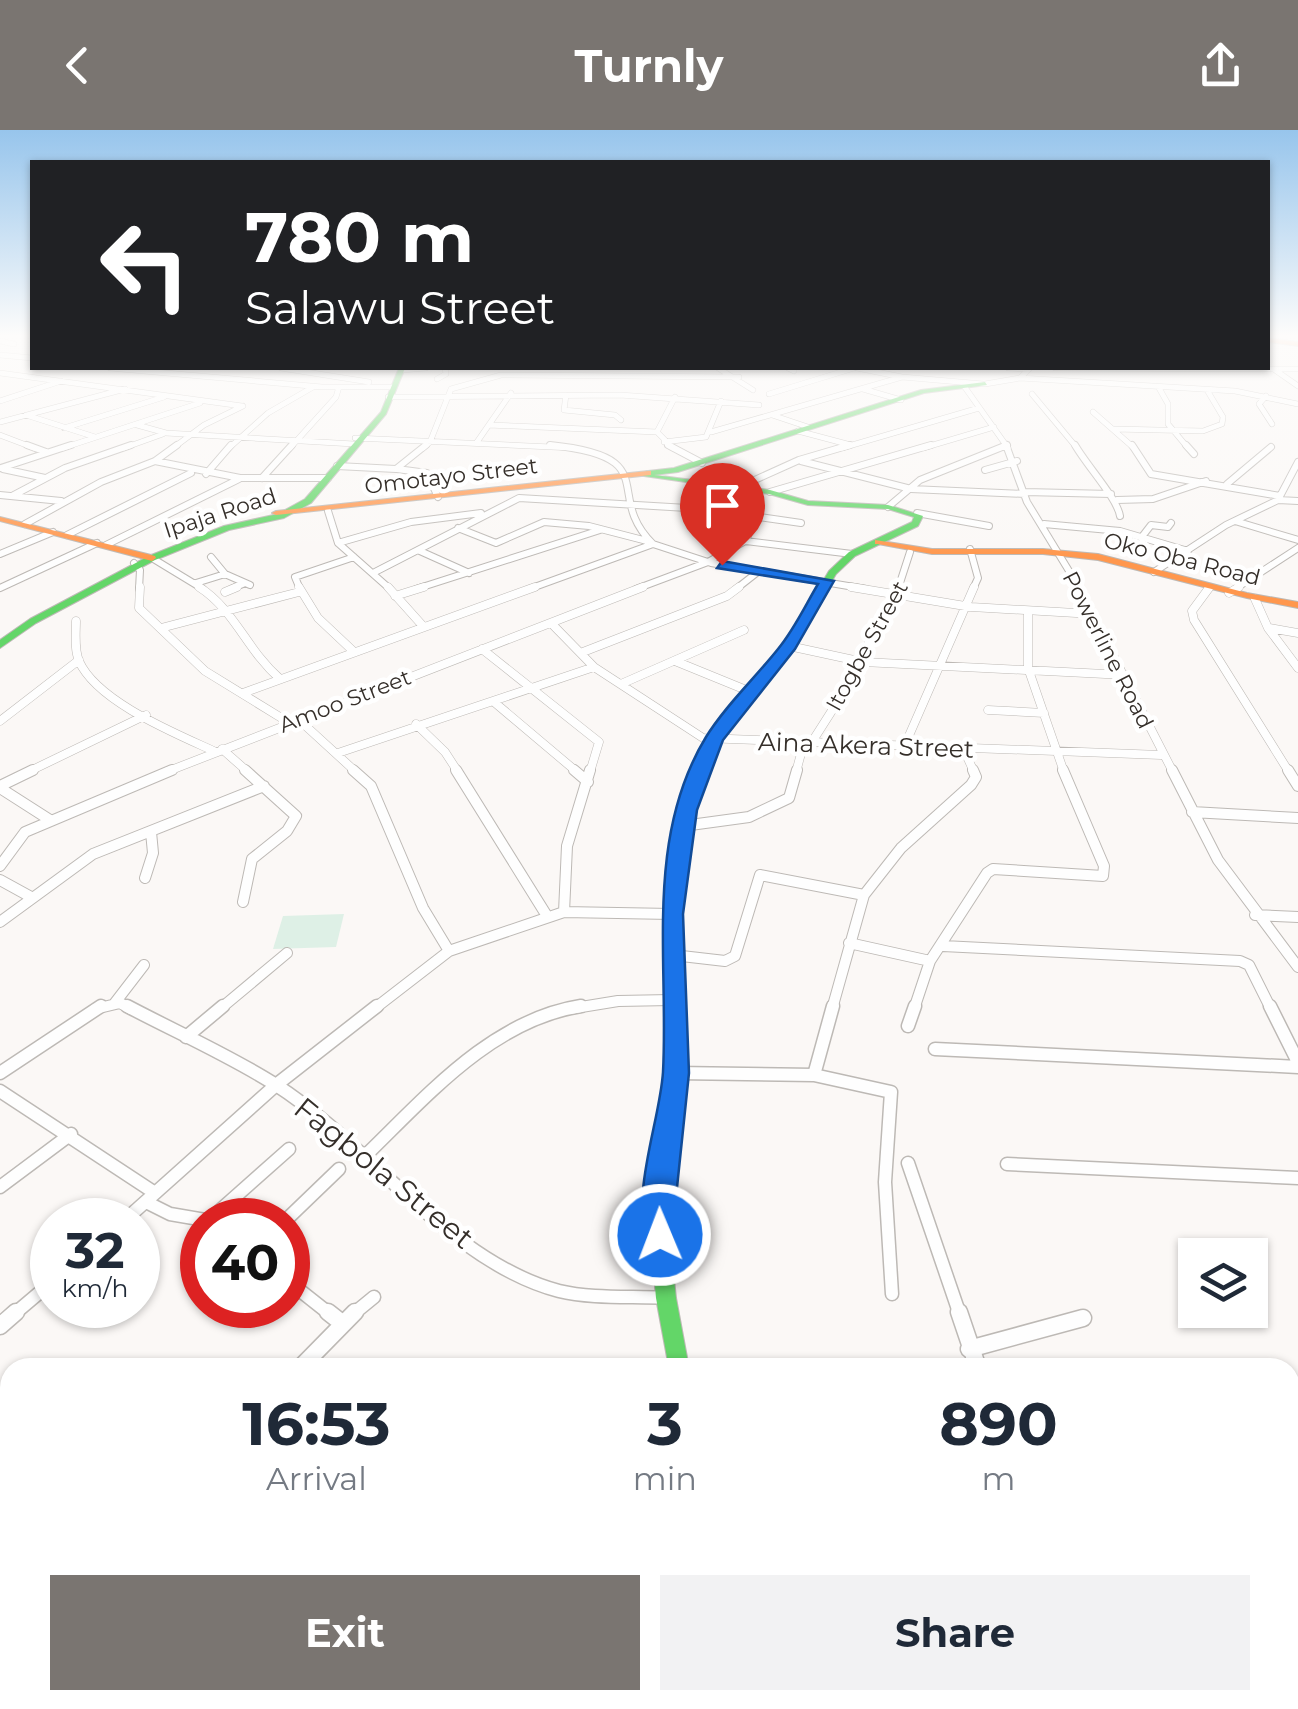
<!DOCTYPE html>
<style>
body{margin:0;font-family:Montserrat,sans-serif;background:#f2f2f3;color:#1f2937;height:100vh;display:flex;flex-direction:column;font-size:38px;white-space:nowrap}
*{box-sizing:border-box;margin:0}
p{font-size:32px;color:#747a83}
.icon{flex:none;width:55px;height:55px;fill:none;stroke:currentColor;stroke-width:2;stroke-linecap:round;stroke-linejoin:round}
.map{position:relative;flex:1;overflow:hidden}
.details{position:absolute;left:0px;top:1228px;width:1300px;height:352px;display:flex;flex-direction:column;background:#fff;border-radius:30px 30px 0 0;box-shadow:0 2px 8px #0004}
.details>*{flex:none}
.banner{position:absolute;left:30px;top:30px;width:1240px;height:210px;border-radius:0px;box-shadow:0 2px 8px #0004;background:#202124;color:#fff;overflow:hidden}
.controls{position:absolute;left:1178px;top:1108px;display:grid;gap:20px}
.controls a{display:grid;place-items:center;width:90px;height:90px;border-radius:0px;background:#fff;box-shadow:0 2px 8px #0004;font-size:50px}
.speed{position:absolute;left:30px;top:1068px;display:flex;gap:20px;font-size:50px;font-weight:700;text-align:center}
.speed>*{display:grid;place-content:center;width:130px;height:130px;border-radius:50%;background:#fff;box-shadow:0 2px 8px #0004;line-height:1}
.speed small{font-size:25px;font-weight:400}
.speed .limit{border:15px solid #d22;background:#fff;color:#111}
.pin{position:absolute;display:grid;place-items:center;width:85px;height:85px;color:#fff;margin:-102px -42px;border-radius:50% 50% 50% 0;rotate:-45deg;box-shadow:0 0 10px #0007}
.pin .icon{rotate:45deg}
.me{position:absolute;width:110px;margin:-55px;rotate:359deg;stroke-linejoin:round;filter:drop-shadow(0 0 8px #0008)}
.turn{display:flex;align-items:center;gap:35px;height:210px;padding:0 50px;font-size:45px}
.turn .icon{width:130px;height:130px;stroke-width:2.5}
.turn b{display:block;font-size:70px;line-height:85px}
.eta{display:flex;justify-content:space-evenly;align-items:center;height:170px;text-align:center}
.eta b{font-size:60px;font-weight:700;line-height:70px}
.primary-button{display:flex;gap:20px;margin-top:auto;padding:20px 50px}
.primary-button a{flex:1;height:115px;border-radius:0px;background:#7a7571;color:#fff;font-size:40px;font-weight:700;line-height:115px;text-align:center}
.primary-button a+a{background:#f2f2f3;color:#1f2937}
header{display:flex;justify-content:space-between;align-items:center;height:130px;padding:0 50px;background:#7a7571;color:#fff;font-size:45px;font-weight:700}
.map>svg:first-child{display:block}
.green{fill:#def0e6}
.lines{fill:none;stroke-linecap:round;stroke-linejoin:round}
.street-far5-casing{stroke:#bdb9b5;stroke-width:6}
.street-far4-casing{stroke:#bdb9b5;stroke-width:8}
.street-far3-casing{stroke:#bdb9b5;stroke-width:9}
.street-far2-casing{stroke:#bdb9b5;stroke-width:12}
.street-far1-casing{stroke:#bdb9b5;stroke-width:15}
.street-casing{stroke:#bdb9b5;stroke-width:19}
.fast-casing{stroke:#bdb9b5;stroke-width:2}
.slow-casing{stroke:#bdb9b5;stroke-width:2}
.street-far5{stroke:#fefefe;stroke-width:5}
.street-far4{stroke:#fefefe;stroke-width:6}
.street-far3{stroke:#fefefe;stroke-width:8}
.street-far2{stroke:#fefefe;stroke-width:10}
.street-far1{stroke:#fefefe;stroke-width:12}
.street{stroke:#fefefe;stroke-width:16}
.fast{fill:#63d668;fill-rule:evenodd}
.slow{fill:#ff974d;fill-rule:evenodd}
.route{fill:#1a73e8;stroke:#114b97;stroke-width:2.5}
.labels{text-anchor:middle;dominant-baseline:central;stroke-width:9;stroke-linejoin:round;paint-order:stroke}
.far-street-label{font-size:22px;fill:#352f2a;stroke:#fff}
.street-label{font-size:25px;fill:#352f2a;stroke:#fff}
.near-street-label{font-size:30px;fill:#352f2a;stroke:#fff}
</style>
<header><svg class="icon" aria-label="back" viewBox="0 0 24 24"><path d="M15 5l-7 7 7 7"/></svg>Turnly<svg class="icon" aria-label="share" viewBox="0 0 24 24"><path d="M12 15V3M7 8l5-5 5 5M5 13v7h14v-7"/></svg></header>
<div class="map">
<svg width="1298" height="1579" viewBox="0 0 1298 1579">
<rect width="100%" height="100%" fill="#fbf8f6"/>
<path class="green" d="M344,784L336,817L273,819L283,786Z"/>
<g class="lines">
<g class="street-far5-casing">
<path id="street-far5" d="M0,211L14,214
M0,225L32,228
M110,238L322,257H394
M281,238L369,252
M718,238L753,260
M788,238L794,241
M1008,238L1029,239
M1055,238L1298,239
M401,240L426,238
M1275,240L1298,256
M0,243L242,276
M902,247L983,254
M1020,248L1235,261L1298,274
M437,249L446,244L445,238
M985,254L1020,248L1030,238
M964,256L1008,318
M1159,258L1168,274V294L1188,318
M863,259L901,270
M769,264L854,238
M1032,264L1077,318
M566,265L564,280L615,285L621,290
M1266,266L1259,274L1272,294
M388,267L620,265L759,275
M0,271L61,251
M1093,282L1134,318
M26,285L95,307
M772,285L808,297
M0,292L125,259
M137,295L166,303L354,314
M489,295L657,302
M64,298L164,267
M1114,299L1203,301L1222,294L1223,287L1207,260
M798,301L847,314
M711,302L902,247L857,238
M0,305L34,318
M355,308L573,318
M477,312L511,263
M664,312L706,307L721,271
M63,318L200,273
M124,318L163,304
M173,318L204,295L243,276
M229,318L268,283L313,257
M290,318L336,267L339,257
M423,318L430,312L451,259L501,245L739,247
M673,318L657,302L675,267
M842,318L979,278
M923,318L994,297
M1000,318L1007,315"/>
</g>
<g class="street-far4-casing">
<path id="street-far4" d="M27,315L46,322
M550,315C666,327 602,364 653,414
M668,315L702,333
M1006,315L1027,372L1080,459
M1075,315C1087,336 1117,368 1120,386
M1132,315L1151,344L1280,366
M1186,315L1194,324
M155,331L240,348H328
M801,331L911,359L1025,364
M337,336L396,339L426,315
M1,338L71,315
M3,339L45,348
M397,339L427,343L438,367
M985,340L1017,331
M206,344L231,315
M262,348L292,315
M1227,354L1271,317
M737,358L799,330L850,315
M770,362L931,315
M1025,362L1111,364
M0,365L61,371
M12,366L65,338L131,315
M1117,370L1153,369L1206,351
M1278,370L1298,371
M888,377L920,350L1007,315
M328,381L338,413L390,459
M917,383L989,396
M1235,391L1298,410
M25,394L101,352L155,331L177,315
M1044,394L1120,401L1188,421
M458,398L496,413L544,392L589,396L647,411
M67,405L191,343
M705,406L852,424
M1141,408L1151,395L1168,397L1171,393
M338,413L411,392L481,383
M653,414L711,433L866,459
M106,415L239,349
M970,419L978,448L973,459
M420,421L469,443
M0,424L53,402
M211,427L225,444L250,455
M152,428L203,459
M134,433L140,440L139,459
M375,442L519,368L704,379L801,393
M1154,442L1226,395L1278,370L1298,332
M196,453L225,444
M0,458L97,413
M231,459L245,453
M300,459L295,447L354,427
M416,459L600,400
M529,459L653,414
M636,459L708,432L747,410L752,385
M736,459L759,441
M898,459L910,422
M1235,459L1298,418"/>
</g>
<g class="street-far3-casing">
<path id="street-far3" d="M140,457L139,478L205,541L288,592
M199,457C234,479 247,520 279,548
M299,457L318,488L352,520
M388,457L422,495
M851,457L971,477L1093,484
M1078,457L1173,642
M1209,458L1192,481L1194,490L1289,642
M225,462L237,457
M1229,463L1239,457
M395,466L424,457
M1255,469L1268,498L1298,538
M1028,483V538L1064,642
M76,491C76,503 74,519 79,531C97,572 177,604 216,622
M551,493L594,537L703,608L1161,625
M161,498L299,462
M1269,498L1298,503
M789,516L863,532L1125,545
M482,519L599,612L590,642
M583,522L727,466L739,457
M675,531L751,562
M621,554L744,500
M243,563L535,457
M494,572L577,642
M988,580L1044,583
M297,588L356,642
M0,591L79,530
M416,594L445,622L458,642
M904,617L974,457
M222,619L248,642
M964,620L974,642
M338,623L594,537
M28,642L146,585
M166,642L643,457
M796,642L802,620L810,615L863,532L874,496L900,457"/>
</g>
<g class="street-far2-casing">
<path id="street-far2" d="M353,640L371,656L423,778L449,821
M456,640L547,786
M574,640L588,652
M1172,640L1218,730L1298,837
M1288,640L1298,656
M0,656L33,640
M0,658L50,690
M1192,682L1298,688
M683,696L749,687L789,668L797,640
M0,736L25,702L172,640
M145,748L153,723L151,702
M0,750L31,767
M243,772L252,729L287,701L296,686L245,640
M564,782L567,716L590,640
M1255,785L1298,787
M0,792L93,724L264,656
M849,813L930,831
M943,816L1240,831L1249,835L1271,879
M673,825L725,831L735,826L760,745L864,765
M114,874L144,835
M95,879L120,873L131,879
M220,879L287,823
M374,879L449,821L564,782L671,784
M569,879L618,871L671,870
M832,879L864,765L901,718L971,655L976,647L973,640
M914,879L930,831L987,743L993,739L1103,746L1104,736L1063,640"/>
</g>
<g class="street-far1-casing">
<path id="street-far1" d="M127,876C176,902 229,925 276,955C370,1015 449,1132 559,1161C592,1169 632,1166 666,1168
M1270,876L1298,932
M908,896L915,876
M186,907L223,876
M935,919L1298,937
M0,943L101,876
M676,943L814,945L891,962L885,1052L892,1164
M814,945L833,876
M0,961L155,1063
M366,1025C427,966 492,890 581,876
M908,1033L960,1185
M1007,1034L1298,1048
M0,1057L71,1004
M146,1072L170,1084L205,1090
M125,1090L276,955L377,876
M209,1090L289,1019
M286,1090L339,1039
M288,1151L331,1185
M13,1185L52,1152
M352,1185L374,1167"/>
</g>
<g class="street-casing">
<path id="street" d="M328,1182L342,1193
M959,1182L978,1238
M0,1196L16,1182
M969,1219L1083,1188
M300,1238L355,1182
M525,1570V1579
M1009,1570L1011,1579"/>
</g>
<g class="fast-casing">
<path id="fast" d="M399,238H405L386,284L311,373L284,388L229,400L155,430L36,493L0,518V510L30,489L149,426L224,396L278,384L305,369L381,282Z
M985,252L987,255L924,263L678,342L654,345L770,360L808,371L888,375L923,386L918,396L855,426L836,444L792,518L719,610L693,680L678,784L684,943L666,1074L676,1168L689,1238H669L656,1168L648,1074L668,943L664,784L681,680L708,609L785,515L829,441L849,422L912,392L914,387L888,379L808,375L769,364L637,345L648,341L674,338L921,260Z
M1298,1381V1403L1290,1405V1383Z
M1298,1412V1434L1290,1436V1414Z
M587,1570H640L636,1579H583Z
M699,1570H757L753,1579H695Z"/>
</g>
<g class="slow-casing">
<path id="slow" d="M1268,208L1298,212V216L1268,212Z
M648,341H651V345L276,385L272,383L276,381Z
M0,387L155,426L156,428L152,431L0,391Z
M875,410L932,419H1043L1098,424L1247,463L1298,472V478L1247,468L1098,430L1043,424H932L878,414H875Z"/>
</g>
<use href="#street-far5" class="street-far5"/>
<use href="#street-far4" class="street-far4"/>
<use href="#street-far3" class="street-far3"/>
<use href="#street-far2" class="street-far2"/>
<use href="#street-far1" class="street-far1"/>
<use href="#street" class="street"/>
<use href="#fast" class="fast"/>
<use href="#slow" class="slow"/>
</g>
<linearGradient id="sky" x2="0" y2="1"><stop stop-color="#97c5ec"/><stop offset="0.48" stop-color="#fdfcfb"/><stop offset="1" stop-color="#fdfcfb" stop-opacity="0"/></linearGradient>
<rect width="1298" height="428" fill="url(#sky)"/>
<path class="route" d="M722,431L834,451L795,519L723,610L697,680L683,784L689,943L671,1115L660,1118L650,1115C628,1069 660,992 663,942C669,831 644,709 706,607C725,576 755,548 778,519C794,500 805,476 818,454L717,438Z"/>
<g class="labels">
<g class="far-street-label">
<text transform="translate(451 346) rotate(-7)">Omotayo Street</text>
<text transform="translate(220 383) rotate(-18)">Ipaja Road</text>
<text transform="translate(1182 429) rotate(14)">Oko Oba Road</text>
<text transform="translate(867 516) rotate(-61)">Itogbe Street</text>
<text transform="translate(1108 520) rotate(63)">Powerline Road</text>
<text transform="translate(345 571) rotate(-21)">Amoo Street</text>
</g>
<g class="street-label">
<text transform="translate(866 615) rotate(2)">Aina Akera Street</text>
</g>
<g class="near-street-label">
<text transform="translate(384 1043) rotate(39)">Fagbola Street</text>
</g>
</g>
</svg>
<div class="controls">
<a><svg class="icon" aria-label="layers" viewBox="0 0 24 24"><path d="M12 4l9 5-9 5-9-5zM3 14l9 5 9-5"/></svg></a>
</div>
<div class="speed"><div>32<small>km/h</small></div><div class="limit">40</div></div>
<div class="pin" style="left:722px;top:435px;background:#d93025"><svg class="icon" aria-label="arrive" viewBox="0 0 24 24"><path d="M6 21V4h12l-3 4 3 4H6"/></svg></div>
<svg class="me" style="left:660px;top:1105px" viewBox="-20 -20 40 40"><circle r="17" fill="#1a73e8" stroke="#fff" stroke-width="3"/><path d="M0-11L8 9 0 5-8 9z" fill="#fff"/></svg>
<div class="banner">
<div class="turn"><svg class="icon" aria-label="left" viewBox="0 0 24 24"><path d="M17 20v-9H6M10 6l-5 5 5 5"/></svg><div><b>780 m</b>Salawu Street</div></div>
</div>
<section class="details">
<div class="eta">
<div><b>16:53</b><p>Arrival</p></div>
<div><b>3</b><p>min</p></div>
<div><b>890</b><p>m</p></div>
</div>
<div class="primary-button"><a>Exit</a><a>Share</a></div>
</section>
</div>
